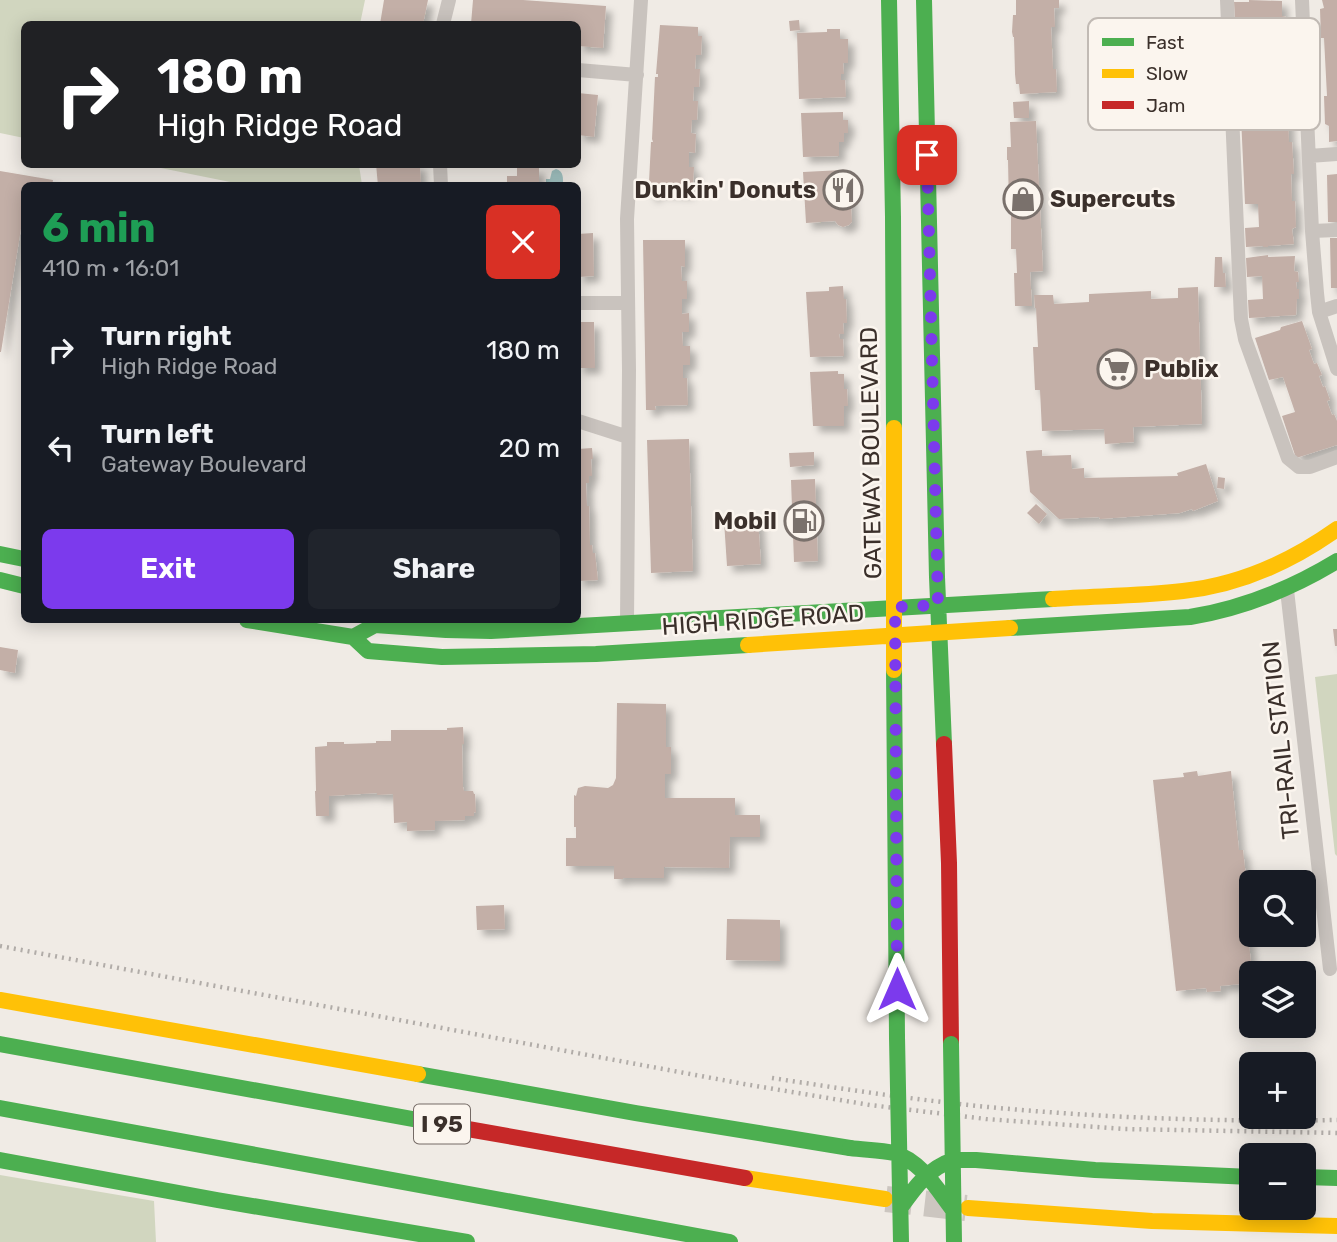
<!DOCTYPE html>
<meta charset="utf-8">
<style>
body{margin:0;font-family:Rubik,sans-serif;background:#20242c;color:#f1f3f6;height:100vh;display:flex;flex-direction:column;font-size:26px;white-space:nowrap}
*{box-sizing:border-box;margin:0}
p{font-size:23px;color:#9ea1a6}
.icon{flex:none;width:38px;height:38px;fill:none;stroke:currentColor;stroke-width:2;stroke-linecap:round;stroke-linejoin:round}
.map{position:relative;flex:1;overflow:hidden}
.drawer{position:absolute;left:21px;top:182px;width:560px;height:441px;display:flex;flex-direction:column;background:#171b24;border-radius:10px;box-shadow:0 4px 18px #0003}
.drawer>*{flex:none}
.guide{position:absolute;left:21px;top:21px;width:560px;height:147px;border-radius:10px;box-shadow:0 4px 18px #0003;background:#202124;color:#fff;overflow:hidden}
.fabs{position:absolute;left:1239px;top:870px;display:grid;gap:14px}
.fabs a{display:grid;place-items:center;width:77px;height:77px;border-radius:10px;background:#171b24;box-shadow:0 4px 18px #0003;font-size:35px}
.pin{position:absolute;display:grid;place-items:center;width:60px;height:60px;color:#fff;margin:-30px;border-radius:14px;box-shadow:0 4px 10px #0006}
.me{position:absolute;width:77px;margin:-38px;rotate:0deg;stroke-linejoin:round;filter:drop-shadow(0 0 5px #0008)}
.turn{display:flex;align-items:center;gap:24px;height:147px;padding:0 21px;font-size:32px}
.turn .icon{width:91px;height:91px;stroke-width:2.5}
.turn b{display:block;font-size:49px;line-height:60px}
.round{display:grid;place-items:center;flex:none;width:74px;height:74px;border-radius:10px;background:#20242c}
.headline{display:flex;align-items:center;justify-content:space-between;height:119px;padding:0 21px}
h1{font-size:42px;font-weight:700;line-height:52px;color:#1e9e55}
.button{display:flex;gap:14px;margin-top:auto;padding:14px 21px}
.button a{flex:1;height:80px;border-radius:10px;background:#7c3aed;color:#fff;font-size:28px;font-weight:700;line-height:80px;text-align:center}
.button a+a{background:#20242c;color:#f1f3f6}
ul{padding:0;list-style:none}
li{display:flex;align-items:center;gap:21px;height:98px;padding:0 21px}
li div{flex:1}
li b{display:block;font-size:26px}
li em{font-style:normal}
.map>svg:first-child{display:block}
.green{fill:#d1d6bf}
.water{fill:#a1c2c1}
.building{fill:#c3afa7;filter:url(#shadow)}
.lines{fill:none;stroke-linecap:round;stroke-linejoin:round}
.highway-tunnel{stroke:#ccc6c0;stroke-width:26;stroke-dasharray:26 13;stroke-linecap:butt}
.street{stroke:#c9c3be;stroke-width:14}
.fast{stroke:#4caf50;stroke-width:16}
.slow{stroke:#ffc107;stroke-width:16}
.jam{stroke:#c62828;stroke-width:16}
.rail{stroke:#b1aca8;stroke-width:4.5;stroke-dasharray:2 5;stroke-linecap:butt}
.fast-bridge{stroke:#4caf50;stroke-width:16}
.route{stroke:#7c3aed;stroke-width:12;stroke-dasharray:0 21.6}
.labels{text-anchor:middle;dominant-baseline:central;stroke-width:5;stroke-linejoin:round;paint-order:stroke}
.shield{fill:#fbf5ee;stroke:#756b66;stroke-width:2}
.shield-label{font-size:23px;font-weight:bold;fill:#3b302b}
.poi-label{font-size:24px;font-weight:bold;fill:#3b302b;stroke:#fbf5ee;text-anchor:end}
.street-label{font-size:24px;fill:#3b302b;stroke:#fbf5ee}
.key{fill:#fbf5ee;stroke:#c1bab4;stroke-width:2}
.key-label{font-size:19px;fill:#3b302b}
</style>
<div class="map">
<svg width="1337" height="1242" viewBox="0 0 1337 1242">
<defs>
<filter id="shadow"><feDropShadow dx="6" dy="6" stdDeviation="3.5" flood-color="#0004"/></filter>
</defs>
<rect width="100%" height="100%" fill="#f0ebe5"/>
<path class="green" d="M0,0H365L360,24H24V138L0,133Z
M146,165H359L362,185H245Z
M1337,674V856L1335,854L1315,677Z
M0,1175L154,1201L156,1242H0Z"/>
<path class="water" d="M556,169C564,171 563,179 563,185H546V179H550L552,171Z"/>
<path class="building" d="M384,0H428L423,24H380Z
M473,0H523L606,6L603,48L578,46V24H471Z
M1016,0H1059V8H1054L1055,27H1051L1053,69H1056L1057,92L1020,94L1019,84H1016L1015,74L1014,37H1013L1012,32L1013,15H1016Z
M1249,0L1282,1V16L1286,17L1287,27H1284L1285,34H1287L1288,43L1283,45L1285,61L1260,62L1259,63H1238L1236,44H1251L1250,20L1235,21L1234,2H1249Z
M1322,0H1337V141L1329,142V126L1325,124L1324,96H1327L1324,38H1321L1320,9L1324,8Z
M799,20L800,30L790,31L789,21Z
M660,25L698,27V36H702L701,55H696L695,69H700L699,87H694L693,101H698L697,120H692L691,133L696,134L695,153L689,152V167H694L693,185H688V193L656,191L655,196L649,195V182L651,142H653L652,139L655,77H658V74H656Z
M827,29H840V39H848V63H843L844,74H841V80H845L846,97L799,99L797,33L827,32Z
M1252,71H1259V73L1286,72L1285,87L1290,88L1291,115H1288L1289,142H1292L1294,174H1291L1292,201H1295L1296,227L1292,229L1294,244L1268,246V247H1263V246L1246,247L1245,228L1259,227L1258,204H1245L1241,117L1254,116L1252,92L1238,93V74L1253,73Z
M578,93L598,95L594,137L578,135Z
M1029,101V118H1014L1013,102Z
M843,112V120H848V133H844V142H839V156L803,157L801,113Z
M1036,121L1043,271L1030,272L1032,306H1015L1014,273H1017L1016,249H1011V208L1009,209L1008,160H1007V147H1011L1010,122Z
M376,164H420L421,186H378Z
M517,168H539V186H507V176H517Z
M842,170V177H847L848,189H850L852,222L849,225L843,227L838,225L835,221L806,223L803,172Z
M0,171L53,180L52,186H24V210L1,352H0Z
M1337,174V222H1328L1327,175Z
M593,233L594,276L578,277V234Z
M1330,238H1337V288H1331Z
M643,240H685V267L681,266L682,281H687V299H682V314L689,313V332H682L683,346H690V365H683V378H687L688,405L655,406L656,410H646Z
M1268,255V257L1295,256L1294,271L1298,272L1299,282H1296L1297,289H1299V299H1297L1296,315L1249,318L1248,300L1263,299L1262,276L1247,277L1246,258Z
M1215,257H1222L1223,273H1225L1226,287H1214Z
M843,286L844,299H846L847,323H843L844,334H839L840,339H843L844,356L810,357L806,292L829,291V287Z
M1198,287L1202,424L1133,427L1134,442L1105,444L1104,429L1042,431L1040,390H1035L1033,347H1038L1036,308H1035L1034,295H1053L1054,304L1089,302V294L1151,291V299L1178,298V288Z
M1302,321L1312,349L1309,350L1314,364L1317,363L1322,375L1319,376L1323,387L1325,386L1330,400L1327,401L1332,415L1334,414L1337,421V445L1296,458L1282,416L1295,412L1283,377L1269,380L1255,338L1280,330L1281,327Z
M578,322H594L595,368H578Z
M838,371V374H844V389H847L848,406H844V426H813L810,372Z
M689,439L693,571L651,573L647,440Z
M592,448L593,459H591L592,476H589V483H586L587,506H589L590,545H592L593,553H595L598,580L578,581V449Z
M1042,450V456L1071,455L1072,469L1084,468V478L1178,476L1177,473L1206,464L1218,501L1193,511L1192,509L1180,513L1100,519L1099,517L1059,519L1030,492L1026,451Z
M814,452V465L790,467L789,453Z
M1218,477L1225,478L1224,489L1217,488Z
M815,479L818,561L794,562L791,480Z
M1036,504L1047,514L1039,524L1027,513Z
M758,519L761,564L727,566L724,521Z
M1333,629H1337V646H1335Z
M0,647L18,650L15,673L0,670Z
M617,703L666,704V747H671V774H665V798H735V815H760V837H730L729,868L664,867V878H623V879H614V866H566V838H576V827H574V795L576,796L578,788L585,786L608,788L613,785L616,778Z
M463,727L464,744H462L463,787L464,791H473L474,794H475L476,813L474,812V816H465V820L435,821V830L407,831V822L394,823L393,794L377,795V793L329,796V816H316L315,791H316L315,747L327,746V742H344V744L376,743V741H391V730H447V728Z
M1197,771L1198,776L1231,771L1239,850H1243L1249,904H1245L1252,973L1251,983L1220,986L1221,991L1207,992L1206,988L1176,991L1153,780L1184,777L1183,773Z
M504,905L505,929L477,930L476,906Z
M727,919L780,920V961L726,960Z"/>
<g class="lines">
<path class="highway-tunnel" d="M886,1199L966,1208"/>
<path class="street" d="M1227,0L1241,319L1245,339L1288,458L1299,467H1310L1337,457
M1302,0L1312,231L1317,293L1319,312L1337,369
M443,24L449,0
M578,70L637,75
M1309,156L1337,154
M440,164L441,186
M1312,231L1337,230
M578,303H628
M1319,312L1337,306
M578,421L628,437
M1287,590L1330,969
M627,623L629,370L627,219L641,0"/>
<path class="fast" d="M889,0L893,217L894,428
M924,0L937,577L944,744
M0,554L24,559
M0,580L24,586
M247,620L353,637L368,651L442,657L596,654L748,645
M1010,628L1190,617C1244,608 1291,589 1337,561
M353,637L375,625L446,630L491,631L1053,599
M894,670L897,1037
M0,1044L462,1128
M418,1074L636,1113L850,1148
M0,1108L730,1242
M0,1160L217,1200L467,1242
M953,1160H976L1095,1170L1251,1177
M1304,1177L1337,1178"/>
<path class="slow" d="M894,428V670
M1053,599C1096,596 1140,596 1183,591C1239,585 1292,561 1337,529
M748,645L1010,628
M0,1000L418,1074
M745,1178L885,1199
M968,1208L1152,1221L1337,1226"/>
<path class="jam" d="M944,744L949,863L951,1044
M462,1128L745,1178"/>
<path class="rail" d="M0,946L744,1084L870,1105L986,1119L1125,1129L1337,1133
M772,1078C844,1089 916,1100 988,1107C1103,1118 1221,1122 1337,1120"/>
<path class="fast-bridge" d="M897,1037L901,1242
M951,1044L954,1242
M850,1148C865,1150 880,1150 894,1153C921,1161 937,1189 953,1210
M901,1207C915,1187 929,1168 953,1160"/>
</g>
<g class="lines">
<path class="route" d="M897,989L895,607L938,605L927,155"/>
</g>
<defs>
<g id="restaurant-ring" transform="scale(2.0125)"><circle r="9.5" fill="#fbf5ee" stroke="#7a716c" stroke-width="1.5"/><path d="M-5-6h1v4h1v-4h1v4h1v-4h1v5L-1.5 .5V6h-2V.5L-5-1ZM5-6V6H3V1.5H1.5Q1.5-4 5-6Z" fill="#7a716c"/></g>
<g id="shop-ring" transform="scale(2.0125)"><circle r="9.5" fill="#fbf5ee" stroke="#7a716c" stroke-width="1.5"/><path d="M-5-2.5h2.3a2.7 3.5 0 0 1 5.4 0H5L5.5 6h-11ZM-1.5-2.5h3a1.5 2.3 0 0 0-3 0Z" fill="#7a716c"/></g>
<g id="supermarket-ring" transform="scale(2.0125)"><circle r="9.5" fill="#fbf5ee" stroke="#7a716c" stroke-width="1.5"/><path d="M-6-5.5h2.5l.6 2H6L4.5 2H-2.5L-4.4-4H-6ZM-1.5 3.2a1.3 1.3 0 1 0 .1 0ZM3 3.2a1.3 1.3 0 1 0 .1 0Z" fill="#7a716c"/></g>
<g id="fuel-ring" transform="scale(2.0125)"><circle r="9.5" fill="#fbf5ee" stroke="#7a716c" stroke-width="1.5"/><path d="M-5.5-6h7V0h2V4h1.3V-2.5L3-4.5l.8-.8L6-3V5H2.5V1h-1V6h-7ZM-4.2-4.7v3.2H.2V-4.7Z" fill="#7a716c"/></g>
</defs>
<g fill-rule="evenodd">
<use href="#restaurant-ring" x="843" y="190"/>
<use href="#shop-ring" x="1023" y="199"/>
<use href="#supermarket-ring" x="1117" y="369"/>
<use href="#fuel-ring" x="804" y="521"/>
</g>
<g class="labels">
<rect class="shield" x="414" y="1104.5" width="56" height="39" rx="5"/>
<g class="shield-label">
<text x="442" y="1124">I 95</text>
</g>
<g class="poi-label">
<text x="816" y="190">Dunkin' Donuts</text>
<text x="1050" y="199" text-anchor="start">Supercuts</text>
<text x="1144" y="369" text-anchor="start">Publix</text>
<text x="777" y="521">Mobil</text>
</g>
<g class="street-label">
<text transform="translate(871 453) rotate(-91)">GATEWAY BOULEVARD</text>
<text transform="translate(763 620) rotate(-4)">HIGH RIDGE ROAD</text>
<text transform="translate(1281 740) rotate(-96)">TRI-RAIL STATION</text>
</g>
</g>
<rect x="1088" y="18" width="232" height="112" rx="10" class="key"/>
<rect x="1102" y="38" width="32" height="8" fill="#4caf50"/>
<rect x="1102" y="69" width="32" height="9" fill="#ffc107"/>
<rect x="1102" y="101" width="32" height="8" fill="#c62828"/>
<g class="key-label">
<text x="1146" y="49">Fast</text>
<text x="1146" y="80">Slow</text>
<text x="1146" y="112">Jam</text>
</g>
</svg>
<div class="fabs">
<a><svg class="icon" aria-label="search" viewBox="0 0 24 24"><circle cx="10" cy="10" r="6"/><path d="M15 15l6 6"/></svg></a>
<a><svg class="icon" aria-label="layers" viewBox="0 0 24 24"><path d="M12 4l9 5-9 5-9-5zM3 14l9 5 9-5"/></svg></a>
<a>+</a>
<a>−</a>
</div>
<div class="pin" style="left:927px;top:155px;background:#d93025"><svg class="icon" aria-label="arrive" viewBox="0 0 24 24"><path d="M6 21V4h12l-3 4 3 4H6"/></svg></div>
<svg class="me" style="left:897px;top:989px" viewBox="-20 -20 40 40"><path d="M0-17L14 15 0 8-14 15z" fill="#7c3aed" stroke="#fff" stroke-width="4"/></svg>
<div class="guide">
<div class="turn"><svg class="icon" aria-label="right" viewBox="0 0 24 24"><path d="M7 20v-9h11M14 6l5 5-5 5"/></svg><div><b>180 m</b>High Ridge Road</div></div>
</div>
<section class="drawer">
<div class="headline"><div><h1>6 min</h1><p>410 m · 16:01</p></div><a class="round" style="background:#d93025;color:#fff"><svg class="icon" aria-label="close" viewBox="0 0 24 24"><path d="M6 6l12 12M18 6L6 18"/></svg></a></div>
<ul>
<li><svg class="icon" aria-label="right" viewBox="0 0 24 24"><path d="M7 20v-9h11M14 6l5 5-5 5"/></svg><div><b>Turn right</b><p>High Ridge Road</p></div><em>180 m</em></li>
<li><svg class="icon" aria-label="left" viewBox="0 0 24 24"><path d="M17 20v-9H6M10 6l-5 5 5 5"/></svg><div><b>Turn left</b><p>Gateway Boulevard</p></div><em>20 m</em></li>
</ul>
<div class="button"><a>Exit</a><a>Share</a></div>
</section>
</div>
